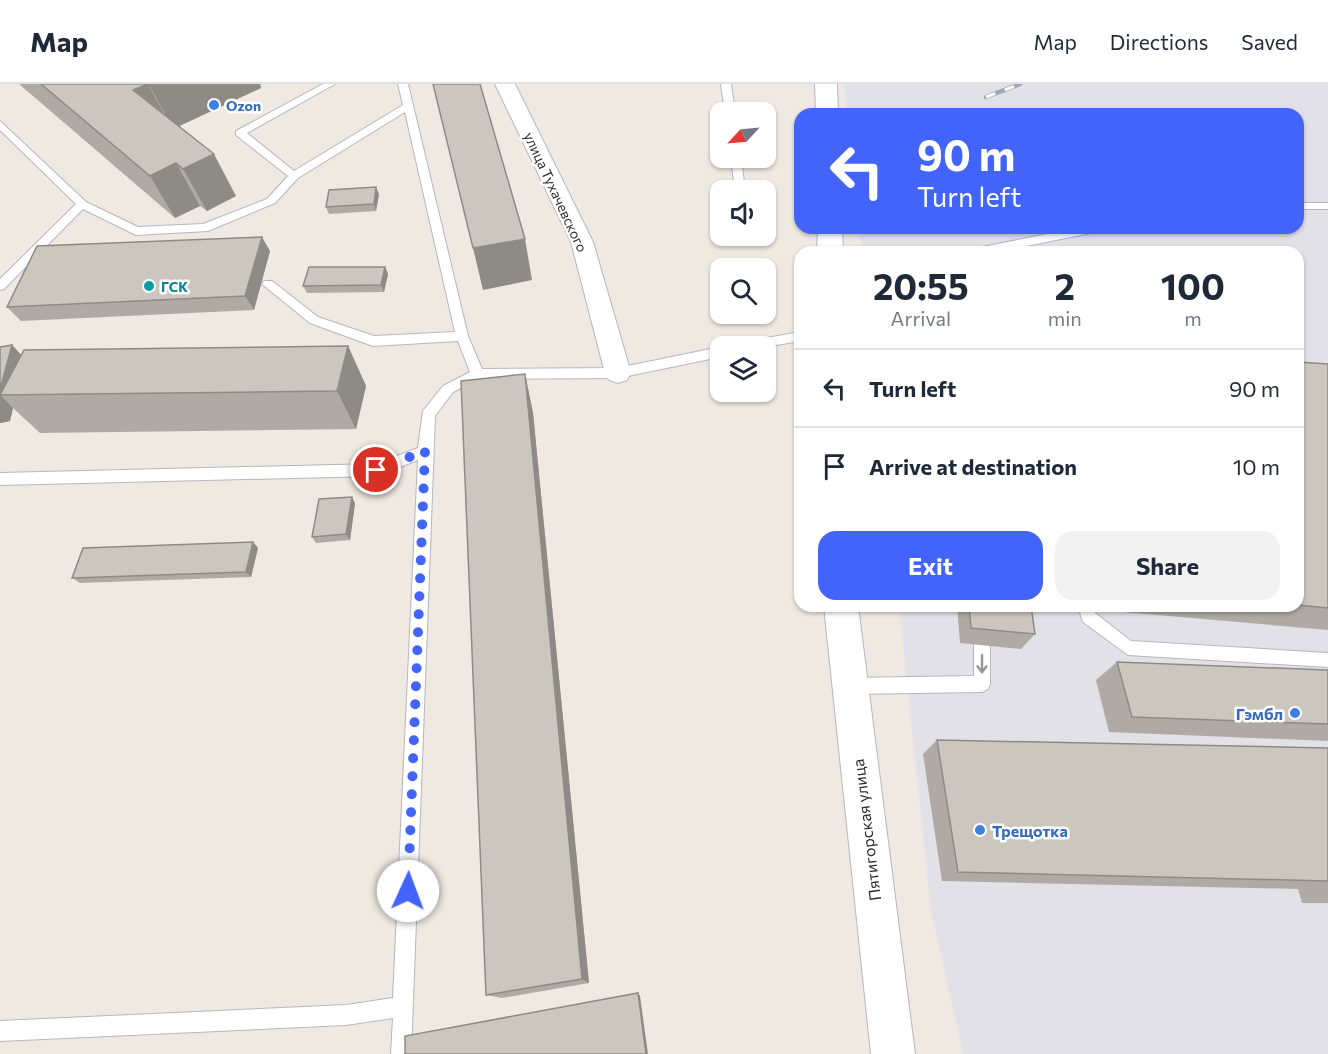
<!DOCTYPE html>
<meta charset="utf-8">
<style>
body{margin:0;font-family:Commissioner,sans-serif;background:#f2f2f3;color:#1f2937;height:100vh;display:flex;flex-direction:column;font-size:22px;white-space:nowrap}
*{box-sizing:border-box;margin:0}
p{font-size:20px;color:#747a83}
.icon{flex:none;width:33px;height:33px;fill:none;stroke:currentColor;stroke-width:2;stroke-linecap:round;stroke-linejoin:round}
.map{position:relative;flex:1;overflow:hidden}
.sheet{position:absolute;left:794px;top:162px;width:510px;height:366px;display:flex;flex-direction:column;background:#fff;border-radius:18px;box-shadow:0 2px 4px #0004}
.sheet>*{flex:none}
.top-card{position:absolute;left:794px;top:24px;width:510px;height:126px;border-radius:18px;box-shadow:0 2px 4px #0004;background:#4264fb;color:#fff;overflow:hidden}
.needle{width:39px;rotate:244deg}
.controls{position:absolute;left:710px;top:18px;display:grid;gap:12px}
.controls a{display:grid;place-items:center;width:66px;height:66px;border-radius:12px;background:#fff;box-shadow:0 2px 4px #0004;font-size:30px}
.pin{position:absolute;display:grid;place-items:center;width:51px;height:51px;color:#fff;margin:-26px;border:3px solid #fff;border-radius:50%;box-shadow:0 2px 6px #0007}
.me{position:absolute;width:66px;margin:-33px;rotate:2deg;stroke-linejoin:round;filter:drop-shadow(0 0 4px #0008)}
.turn{display:flex;align-items:center;gap:21px;height:126px;padding:0 24px;font-size:27px}
.turn .icon{width:78px;height:78px;stroke-width:2.5}
.turn b{display:block;font-size:42px;line-height:51px}
.eta{display:flex;justify-content:space-evenly;align-items:center;height:102px;text-align:center}
.eta b{font-size:36px;font-weight:700;line-height:42px}
.button{display:flex;gap:12px;margin-top:auto;padding:12px 24px}
.button a{flex:1;height:69px;border-radius:18px;background:#4264fb;color:#fff;font-size:24px;font-weight:700;line-height:69px;text-align:center}
.button a+a{background:#f2f2f3;color:#1f2937}
ul{padding:0;list-style:none}
li{display:flex;align-items:center;gap:18px;height:78px;padding:0 24px;border-top:2px solid #e0e1e3}
li div{flex:1}
li b{display:block;font-size:22px}
li em{font-style:normal}
header{display:flex;align-items:center;gap:36px;box-sizing:border-box;height:84px;padding:0 30px;background:#fff;border-bottom:2px solid #e0e1e3}
header strong{font-size:28px}
nav{display:flex;gap:33px;margin-inline-start:auto;font-size:21px}
.map>svg:first-child{display:block}
.industrial{fill:#e3e1e8}
.lines{fill:none;stroke-linecap:round;stroke-linejoin:round}
.lane-casing{stroke:#b4b7c1;stroke-width:2}
.street-casing{stroke:#b4b7c1;stroke-width:2}
.secondary-casing{stroke:#b4b7c1;stroke-width:2}
.lane{fill:#fff;fill-rule:evenodd}
.street{fill:#fff;fill-rule:evenodd}
.secondary{fill:#fff;fill-rule:evenodd}
.rail-casing{stroke:#a3a6b8;stroke-width:4.5}
.rail{stroke:#fff;stroke-width:3;stroke-dasharray:10;stroke-linecap:butt}
.wall{fill:#afaba4}
.shaded-wall{fill:#8e8b86}
.building{fill:#cbc7bf;stroke:#8e8b86;stroke-width:1.5}
.oneway{stroke:#969696}
.route{stroke:#4264fb;stroke-width:10;stroke-dasharray:0 18}
.shop-dot{fill:#3f7fe0;stroke:#fff;stroke-width:2}
.culture-dot{fill:#0f9aa8;stroke:#fff;stroke-width:2}
.labels{text-anchor:middle;dominant-baseline:central;stroke-width:5;stroke-linejoin:round;paint-order:stroke}
.far-shop-label{font-size:14px;font-weight:bold;fill:#366cbe;stroke:#fff;text-anchor:start}
.far-street-label{font-size:14px;fill:#2e2e2e;stroke:#fff}
.far-culture-label{font-size:14px;font-weight:bold;fill:#0d838f;stroke:#fff;text-anchor:start}
.shop-label{font-size:16px;font-weight:bold;fill:#366cbe;stroke:#fff;text-anchor:end}
.street-label{font-size:16px;fill:#2e2e2e;stroke:#fff}
</style>
<header>
<strong>Map</strong>
<nav><a>Map</a><a>Directions</a><a>Saved</a></nav>
</header>
<div class="map">
<svg width="1328" height="970" viewBox="0 0 1328 970">
<rect width="100%" height="100%" fill="#efe9e1"/>
<path class="industrial" d="M844,0H1328V970H963L931,827L899,522H1298V168H862L859,144H1298V30H847Z"/>
<g class="lines">
<g class="lane-casing">
<path id="lane" d="M323,0H335L247,49L294,87L403,21L398,0H408L468,252L482,285L618,284L720,263V273L618,294L479,295L453,308L435,332L411,970H391L393,934L346,941L0,957V937L346,921L393,914L418,376L376,392L0,401V389L375,380L418,364L423,327L443,302L470,288L458,257L373,262L310,239L262,200L264,197H272L318,233L374,252L455,248L405,28L298,94L275,119L208,147L136,151L83,125L4,205L0,206V195L76,120L0,46V37L86,118L138,143L203,140L267,115L288,92L236,51V47Z
M721,0H731L735,28H725Z
M731,74H741L745,106H735Z
M1298,119H1328V125H1298Z
M1078,144H1102L1096,148L996,168H971L977,164Z
M800,248V257L765,263L743,262L749,257Z
M974,522H990V600L988,605L982,608L850,610L844,607L842,602L844,597L850,594L974,592Z
M1078,522H1094L1095,529L1131,557L1328,569V583L1128,571L1083,538Z"/>
</g>
<g class="street-casing">
<path id="street" d="M495,0H515L593,158L631,289L627,296L618,299L609,296L605,289L571,158Z"/>
</g>
<g class="secondary-casing">
<path id="secondary" d="M815,0H837L838,30H816Z
M818,144H842L843,168H817Z
M824,522H858L915,970H871Z"/>
</g>
<use href="#lane" class="lane"/>
<use href="#street" class="street"/>
<use href="#secondary" class="secondary"/>
<g class="rail-casing">
<path id="rail" d="M986,13L1020,0"/>
</g>
<use href="#rail" class="rail"/>
</g>
<path class="wall" d="M19,0H260L261,4L179,42L236,112L207,127L200,122L175,134Z
M379,110L376,127L329,130L326,123Z
M270,167L254,226L21,237L7,223Z
M385,183L388,190L384,208L307,209L303,202Z
M12,261L21,271L348,262L366,302L356,345L40,349L13,324L10,337L0,339V263Z
M1298,278L1328,280V546L1112,527L1111,522H1298Z
M525,290L533,329L589,899L502,914L486,911Z
M355,419L350,456L316,459L312,453Z
M253,458L258,464L251,493L80,499L72,494Z
M957,522H1031L1035,550L1021,565L960,559Z
M1117,578L1328,586V657L1109,648L1096,596Z
M937,656L1328,664V819H1302L1298,805L942,797L923,670Z"/>
<path class="shaded-wall" d="M148,0L171,43L133,6Z
M155,0H260L261,4L173,45L150,2Z
M214,70L236,112L207,127L183,85Z
M176,79L200,122L175,134L150,92Z
M376,103L379,110L376,127L374,120Z
M262,153L270,167L254,226L245,212Z
M525,155L532,196L483,206L473,164Z
M385,183L388,190L384,208L381,201Z
M12,261L25,275L0,311V306Z
M348,262L366,302L356,345L337,307Z
M525,290L533,329L589,899L582,895Z
M0,311L13,324L10,337L0,339Z
M352,413L355,419L350,456L346,450Z
M253,458L258,464L251,493L246,488Z
M638,909L640,912L648,970H646Z"/>
<path class="building" d="M41,0H155L150,2L148,0L133,6L214,70L183,85L176,79L150,92Z
M433,0H480L525,155L473,164Z
M888,29L928,30H888Z
M376,103L374,120L326,123L329,106Z
M262,153L245,212L7,223L37,162Z
M309,183H385L381,201L303,202Z
M12,261L0,306V263Z
M348,262L337,307L0,311L24,266Z
M1298,278L1328,280V524L1298,521Z
M525,290L582,895L486,911L461,297Z
M352,413L346,450L312,453L319,415Z
M253,458L246,488L72,494L83,464Z
M969,522H1031L1035,550L971,544Z
M1117,578L1328,586V640L1132,633Z
M937,656L1328,664V797L958,788Z
M638,909L646,970H405V952Z"/>
<defs><path id="oneway-shaft" d="M-6 0H5M1.5-3L5.5 0L1.5 3" fill="none" stroke-width="1.6" stroke-linecap="round" stroke-linejoin="round" transform="scale(1.5)"/></defs>
<use class="oneway" href="#oneway-shaft" transform="translate(982 580) rotate(90)"/>
<g class="lines">
<path class="route" d="M376,386L425,367L408,807"/>
</g>
<g class="shop-dot">
<circle cx="214" cy="21" r="6"/>
<circle cx="1295" cy="629" r="6"/>
<circle cx="980" cy="746" r="6"/>
</g>
<circle class="culture-dot" cx="149" cy="202" r="6"/>
<g class="labels">
<g class="far-shop-label">
<text x="226" y="21">Ozon</text>
</g>
<g class="far-street-label">
<text transform="translate(556 108) rotate(65)">улица Тухачевского</text>
</g>
<g class="far-culture-label">
<text x="161" y="202">ГСК</text>
</g>
<g class="shop-label">
<text x="1283" y="629">Гэмбл</text>
<text x="992" y="746" text-anchor="start">Трещотка</text>
</g>
<g class="street-label">
<text transform="translate(866 746) rotate(-97)">Пятигорская улица</text>
</g>
</g>
</svg>
<div class="controls">
<a><svg class="needle" viewBox="-14 -14 28 28"><path d="M0-13l5 13h-10z" fill="#e53935"/><path d="M0 13l5-13h-10z" fill="#747a83"/></svg></a>
<a><svg class="icon" aria-label="sound" viewBox="0 0 24 24"><path d="M4 9h4l5-4v14l-5-4H4zM17 9q2 3 0 6"/></svg></a>
<a><svg class="icon" aria-label="search" viewBox="0 0 24 24"><circle cx="10" cy="10" r="6"/><path d="M15 15l6 6"/></svg></a>
<a><svg class="icon" aria-label="layers" viewBox="0 0 24 24"><path d="M12 4l9 5-9 5-9-5zM3 14l9 5 9-5"/></svg></a>
</div>
<div class="pin" style="left:376px;top:386px;background:#d93025"><svg class="icon" aria-label="arrive" viewBox="0 0 24 24"><path d="M6 21V4h12l-3 4 3 4H6"/></svg></div>
<svg class="me" style="left:408px;top:807px" viewBox="-20 -20 40 40"><circle r="19" fill="#fff"/><path d="M0-13L10 11 0 6-10 11z" fill="#4264fb"/></svg>
<div class="top-card">
<div class="turn"><svg class="icon" aria-label="left" viewBox="0 0 24 24"><path d="M17 20v-9H6M10 6l-5 5 5 5"/></svg><div><b>90 m</b>Turn left</div></div>
</div>
<section class="sheet">
<div class="eta">
<div><b>20:55</b><p>Arrival</p></div>
<div><b>2</b><p>min</p></div>
<div><b>100</b><p>m</p></div>
</div>
<ul>
<li><svg class="icon" aria-label="left" viewBox="0 0 24 24"><path d="M17 20v-9H6M10 6l-5 5 5 5"/></svg><div><b>Turn left</b></div><em>90 m</em></li>
<li><svg class="icon" aria-label="arrive" viewBox="0 0 24 24"><path d="M6 21V4h12l-3 4 3 4H6"/></svg><div><b>Arrive at destination</b></div><em>10 m</em></li>
</ul>
<div class="button"><a>Exit</a><a>Share</a></div>
</section>
</div>
